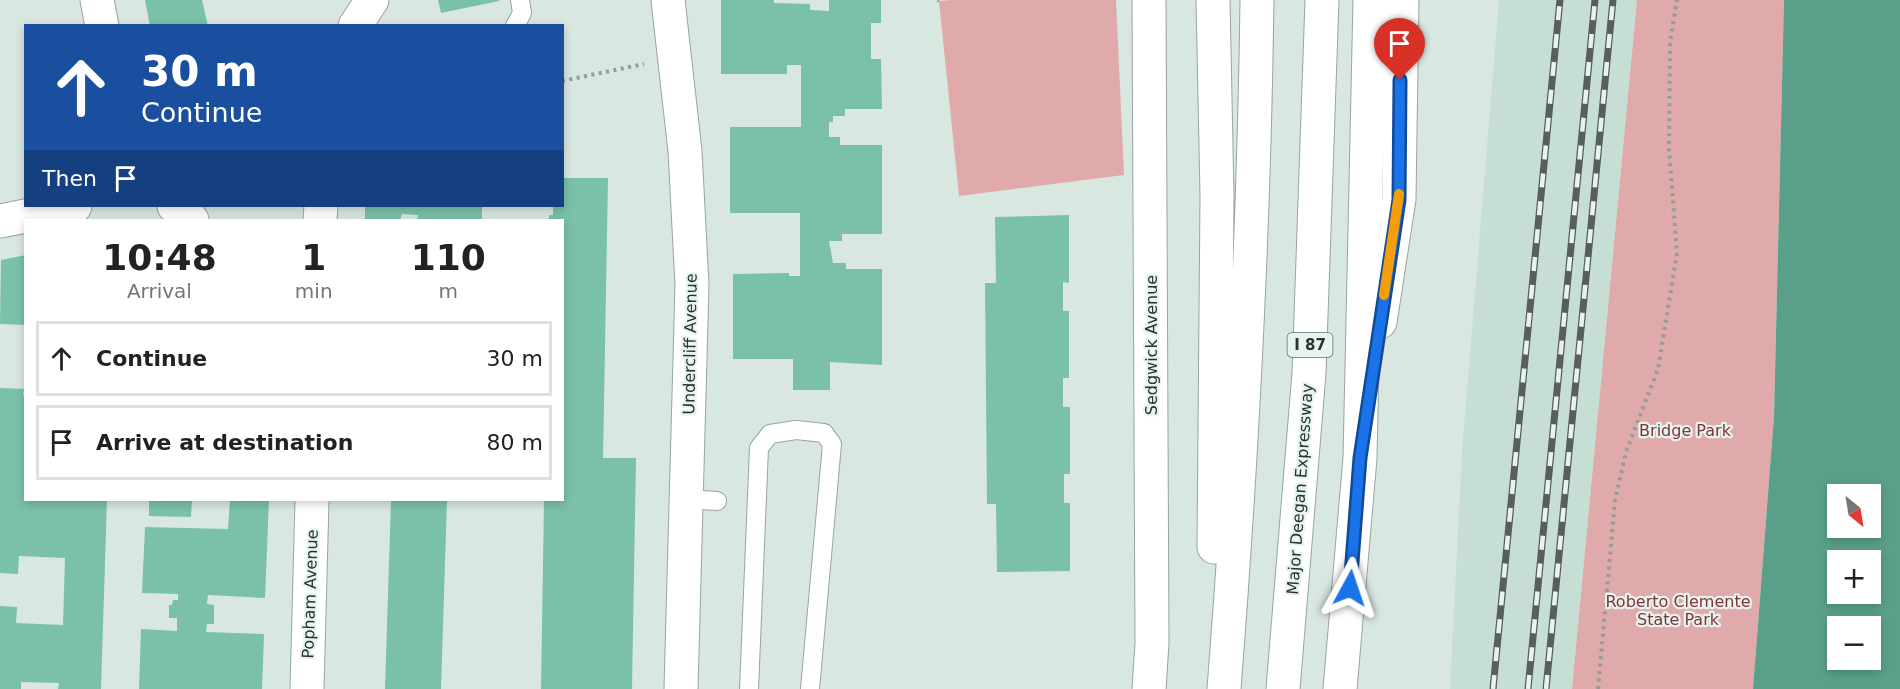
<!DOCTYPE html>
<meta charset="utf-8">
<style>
body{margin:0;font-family:"DejaVu Sans",sans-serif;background:#f2f2f2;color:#222;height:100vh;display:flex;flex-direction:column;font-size:22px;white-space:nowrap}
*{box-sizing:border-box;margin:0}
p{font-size:20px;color:#767676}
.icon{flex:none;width:33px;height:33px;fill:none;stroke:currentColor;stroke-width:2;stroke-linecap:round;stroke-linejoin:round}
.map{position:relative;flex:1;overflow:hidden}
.side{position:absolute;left:24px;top:219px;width:540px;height:282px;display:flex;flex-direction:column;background:#fff;border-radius:0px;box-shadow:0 3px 9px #0003}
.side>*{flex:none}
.hud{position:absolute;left:24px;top:24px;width:540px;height:183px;border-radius:0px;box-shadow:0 3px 9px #0003;background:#1a4fa0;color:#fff;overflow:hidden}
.needle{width:39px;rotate:150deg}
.fabs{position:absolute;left:1827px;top:484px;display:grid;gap:12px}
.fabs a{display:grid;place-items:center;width:54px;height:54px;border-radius:0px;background:#fff;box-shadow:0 3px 9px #0003;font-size:30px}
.pin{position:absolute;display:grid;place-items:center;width:51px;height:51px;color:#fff;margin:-62px -26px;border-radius:50% 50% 50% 0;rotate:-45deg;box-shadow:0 0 6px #0007}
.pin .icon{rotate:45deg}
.me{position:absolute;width:66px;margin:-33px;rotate:5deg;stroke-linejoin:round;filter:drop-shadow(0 0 4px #0008)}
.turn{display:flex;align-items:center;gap:21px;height:126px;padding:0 18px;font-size:27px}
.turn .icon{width:78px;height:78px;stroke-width:2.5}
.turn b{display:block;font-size:42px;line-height:51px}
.then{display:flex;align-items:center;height:57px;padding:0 18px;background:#0003;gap:12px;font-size:22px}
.eta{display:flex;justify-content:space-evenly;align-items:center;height:102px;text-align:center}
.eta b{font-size:36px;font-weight:700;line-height:42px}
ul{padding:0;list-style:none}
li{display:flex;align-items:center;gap:18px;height:75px;margin:0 12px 9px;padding:0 6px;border:3px solid #e0e0e0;border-radius:0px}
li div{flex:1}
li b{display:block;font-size:22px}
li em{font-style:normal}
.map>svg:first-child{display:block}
.built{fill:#c7ded5}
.green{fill:#e0aaab}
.water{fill:#5aa089;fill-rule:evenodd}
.building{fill:#7ac1a8}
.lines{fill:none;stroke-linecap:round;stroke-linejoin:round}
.service-casing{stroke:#98a5a0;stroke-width:20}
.minor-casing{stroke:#98a5a0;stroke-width:35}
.secondary-casing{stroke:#98a5a0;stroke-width:35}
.motorway-casing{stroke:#98a5a0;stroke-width:35}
.path{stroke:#929c98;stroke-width:4;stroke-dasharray:3 4.5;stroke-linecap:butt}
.service{stroke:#fff;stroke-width:18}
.minor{stroke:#fff;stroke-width:33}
.secondary{stroke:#fff;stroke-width:33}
.motorway{stroke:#fff;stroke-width:33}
.rail-casing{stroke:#575e5b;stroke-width:7}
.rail{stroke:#e6f4ef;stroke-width:4.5;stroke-dasharray:14;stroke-linecap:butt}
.route-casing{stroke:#114b97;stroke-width:15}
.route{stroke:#1a73e8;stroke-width:10}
.slow{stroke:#f59e0b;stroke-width:10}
.labels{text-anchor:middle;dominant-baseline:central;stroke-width:4.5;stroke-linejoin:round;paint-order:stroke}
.shield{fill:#e6f4ef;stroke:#646c69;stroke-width:1.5}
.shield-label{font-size:15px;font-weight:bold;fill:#2c312f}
.street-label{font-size:16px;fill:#2c312f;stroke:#e6f4ef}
.park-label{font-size:16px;fill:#823239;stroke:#e6f4ef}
</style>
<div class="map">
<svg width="1900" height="689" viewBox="0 0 1900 689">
<rect width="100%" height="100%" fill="#d9e7e1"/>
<path class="built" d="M1499,0H1637L1572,689H1450L1462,452Z"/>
<path class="green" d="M951,0H1116L1124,175L959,196L939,1Z
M1637,0H1784L1774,416L1753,689H1572Z"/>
<path class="water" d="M1784,0H1900V689H1753L1774,416ZM1838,495H1870V528H1838ZM1838,561H1870V594H1838ZM1838,627H1870V660H1838Z"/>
<path class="building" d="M145,0H202L208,26H150Z
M438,0H499V1L441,13Z
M721,0H774V3L810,4V10L829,11V0H881V23H871V59H881L882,109H845V116H833V122H829V137H840V145H882V234H842V241H829L833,263H846V269H882V365L830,362V390H793V359H733V274L789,273V276H800V213H730V127H801V65H787V74H721Z
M562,178H608L603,458H636L632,689H541L544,500H562V220H549V215H553V206H562Z
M365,206H482V220H417L418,215L402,214L400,220H365Z
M1069,215V283L1063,282V311H1069V378H1063V407H1070V474H1064V503H1070V571L997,572L996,504H987L985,283H996L995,217Z
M26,255V325L0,324L1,260Z
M0,388L24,389L23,395H26V500H107L101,689H58L59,683L21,682V689H0V606L17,607L16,623L63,625L65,558L19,556L18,574L0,573Z
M149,500H192L191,517L149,516Z
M230,500H269L265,598L208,595L207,604L214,605V624H207L206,632L264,634L262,689H139L141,629L177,631V618H169V605H172L173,600H178V594L142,593L145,527L228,529Z
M391,500H447L441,689H385Z"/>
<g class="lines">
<g class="service-casing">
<path id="service" d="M515,26L522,13L520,0
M687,499L717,501
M749,689L759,448L770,434L796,430L824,433L832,444L810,689"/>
</g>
<g class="minor-casing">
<path id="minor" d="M97,0L102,26
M668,0L685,151L692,285L681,689
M355,26L372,0
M174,206L192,220
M320,220L321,206
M0,221L75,206
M307,689L312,500"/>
</g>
<g class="secondary-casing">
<path id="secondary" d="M1149,689L1152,643L1149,0"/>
</g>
<g class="motorway-casing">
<path id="motorway" d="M1213,0L1217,196L1214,547
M1380,322L1399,199L1402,0
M1224,689C1242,459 1254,230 1257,0
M1283,689L1309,373L1322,0
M1340,689L1360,458L1370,0"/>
</g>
<path class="path" d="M938,0L939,1
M562,81L644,64
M1598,689L1615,501L1626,452L1658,369L1677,253L1669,149L1670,42L1677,0"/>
<use href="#service" class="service"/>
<use href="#minor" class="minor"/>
<use href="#secondary" class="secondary"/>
<use href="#motorway" class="motorway"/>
<g class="rail-casing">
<path id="rail" d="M1493,689L1560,0
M1528,689L1595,0
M1546,689L1613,0"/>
</g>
<use href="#rail" class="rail"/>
</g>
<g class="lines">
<g class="route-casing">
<path id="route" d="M1350,588L1360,458L1399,200L1400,80"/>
</g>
<use href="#route" class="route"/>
<path class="slow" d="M1384,295L1399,194"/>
</g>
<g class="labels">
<rect class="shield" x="1287.5" y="333" width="45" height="24" rx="4.5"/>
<g class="shield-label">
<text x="1310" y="345">I 87</text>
</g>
<g class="street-label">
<text transform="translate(690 344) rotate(-89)">Undercliff Avenue</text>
<text transform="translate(1151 345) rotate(-90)">Sedgwick Avenue</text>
<text transform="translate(1300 489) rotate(-86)">Major Deegan Expressway</text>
<text transform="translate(310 594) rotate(-88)">Popham Avenue</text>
</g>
<g class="park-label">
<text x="1685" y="430">Bridge Park</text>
<text x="1678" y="601">Roberto Clemente<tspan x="1678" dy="18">State Park</tspan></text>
</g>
</g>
</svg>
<div class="fabs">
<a><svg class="needle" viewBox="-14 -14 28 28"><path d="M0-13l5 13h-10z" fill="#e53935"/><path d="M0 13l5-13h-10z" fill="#767676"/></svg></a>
<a>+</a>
<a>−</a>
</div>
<div class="pin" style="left:1400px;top:80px;background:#d93025"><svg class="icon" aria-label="arrive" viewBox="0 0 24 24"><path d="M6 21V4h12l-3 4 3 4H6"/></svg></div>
<svg class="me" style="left:1350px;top:588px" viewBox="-20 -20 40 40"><path d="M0-17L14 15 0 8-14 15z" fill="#1a73e8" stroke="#fff" stroke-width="4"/></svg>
<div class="hud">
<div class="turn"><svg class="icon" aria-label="ahead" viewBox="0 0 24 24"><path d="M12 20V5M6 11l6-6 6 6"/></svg><div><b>30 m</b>Continue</div></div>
<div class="then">Then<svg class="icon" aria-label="arrive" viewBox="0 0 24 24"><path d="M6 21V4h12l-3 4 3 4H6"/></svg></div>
</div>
<section class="side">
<div class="eta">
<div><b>10:48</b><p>Arrival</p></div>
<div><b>1</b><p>min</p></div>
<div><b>110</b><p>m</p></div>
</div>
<ul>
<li><svg class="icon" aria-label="ahead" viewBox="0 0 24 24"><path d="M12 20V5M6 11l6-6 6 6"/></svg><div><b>Continue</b></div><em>30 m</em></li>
<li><svg class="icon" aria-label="arrive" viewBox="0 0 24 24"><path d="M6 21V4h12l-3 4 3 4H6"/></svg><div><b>Arrive at destination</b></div><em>80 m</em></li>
</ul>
</section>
</div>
